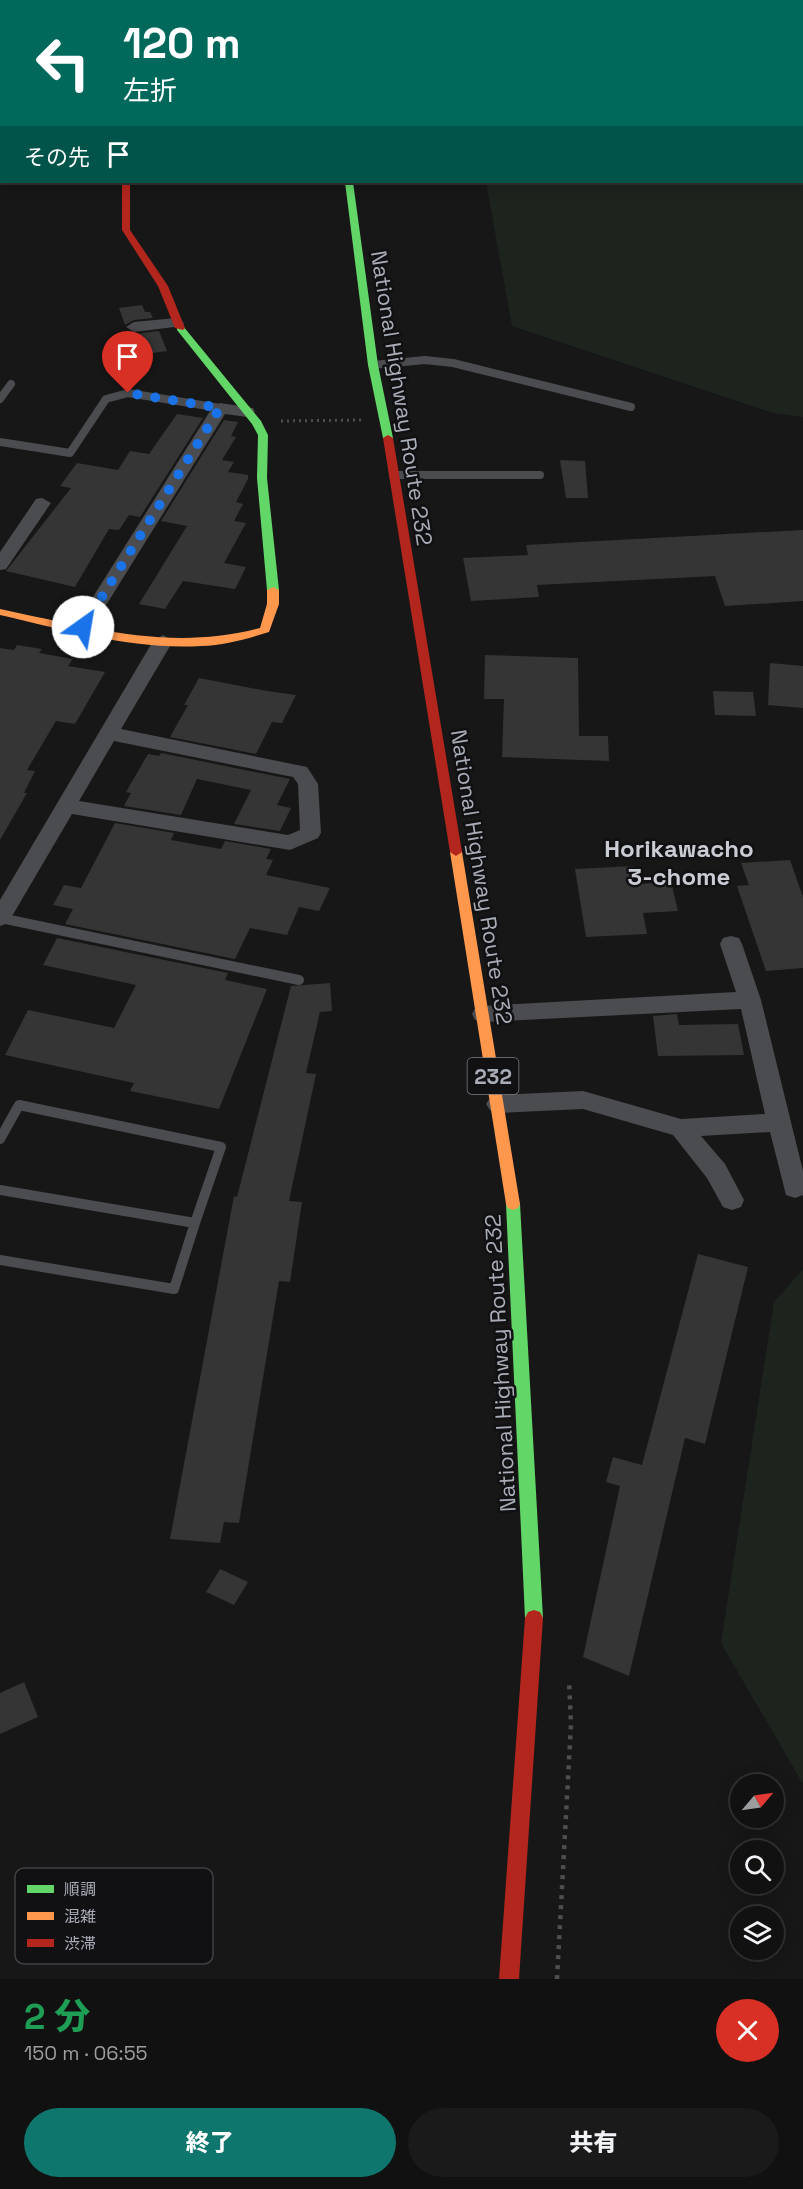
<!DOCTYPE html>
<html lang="ja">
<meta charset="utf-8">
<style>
body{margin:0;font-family:"Space Grotesk","Noto Sans JP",sans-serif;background:#1a1a1a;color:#f1f3f6;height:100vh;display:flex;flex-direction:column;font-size:22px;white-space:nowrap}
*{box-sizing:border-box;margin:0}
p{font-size:20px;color:#9c9d9f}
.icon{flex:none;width:33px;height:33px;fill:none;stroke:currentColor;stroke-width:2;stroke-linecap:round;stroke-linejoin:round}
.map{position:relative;height:1979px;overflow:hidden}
.panel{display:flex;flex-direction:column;background:#111;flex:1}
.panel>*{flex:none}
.hud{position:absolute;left:0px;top:0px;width:804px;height:183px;box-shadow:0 3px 15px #0003,0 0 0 2px #303131;background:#00695c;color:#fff;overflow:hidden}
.needle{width:39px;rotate:61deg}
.tools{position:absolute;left:730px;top:1774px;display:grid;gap:12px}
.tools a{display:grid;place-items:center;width:54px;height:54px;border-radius:50%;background:#111;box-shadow:0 3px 15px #0003,0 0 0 2px #303131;font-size:30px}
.pin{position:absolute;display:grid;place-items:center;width:51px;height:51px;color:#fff;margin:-62px -26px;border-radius:50% 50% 50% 0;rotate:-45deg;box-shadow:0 0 6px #0007}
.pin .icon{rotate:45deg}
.me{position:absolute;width:66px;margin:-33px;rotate:32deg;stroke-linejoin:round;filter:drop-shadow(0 0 4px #0008)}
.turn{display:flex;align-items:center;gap:21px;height:126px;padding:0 24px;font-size:27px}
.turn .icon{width:78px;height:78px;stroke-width:2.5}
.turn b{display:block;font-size:42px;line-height:51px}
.then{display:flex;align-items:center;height:57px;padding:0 24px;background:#0003;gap:12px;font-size:22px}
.round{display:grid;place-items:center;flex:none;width:63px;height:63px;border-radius:32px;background:#1a1a1a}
.summary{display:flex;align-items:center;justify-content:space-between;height:102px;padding:0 24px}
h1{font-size:36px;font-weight:800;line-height:45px;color:#1e9e55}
.action{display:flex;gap:12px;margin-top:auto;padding:12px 24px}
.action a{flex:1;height:69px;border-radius:36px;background:#0f766e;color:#fff;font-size:24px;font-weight:800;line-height:69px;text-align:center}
.action a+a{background:#1a1a1a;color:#f1f3f6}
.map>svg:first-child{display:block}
.green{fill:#1d241e}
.building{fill:#353536}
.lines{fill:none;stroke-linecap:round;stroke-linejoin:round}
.path-far1{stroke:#4d4e51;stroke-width:3;stroke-dasharray:2 4;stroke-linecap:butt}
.path{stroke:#4d4e51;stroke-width:4.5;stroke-dasharray:4 6;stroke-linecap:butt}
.lane-far1{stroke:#4b4c50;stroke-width:8}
.lane{stroke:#4b4c50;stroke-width:10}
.street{fill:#4b4c50;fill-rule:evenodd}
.fast{fill:#63d668;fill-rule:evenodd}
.slow{fill:#ff974d;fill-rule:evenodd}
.jam{fill:#b3261e;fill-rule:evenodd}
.route{stroke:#1a73e8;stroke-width:10;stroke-dasharray:0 18}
.labels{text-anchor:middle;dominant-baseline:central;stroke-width:5;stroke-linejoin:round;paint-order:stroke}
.shield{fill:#111113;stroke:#7b7e86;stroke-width:1.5}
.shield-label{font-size:21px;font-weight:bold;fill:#a9adb7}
.street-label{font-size:22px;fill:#a9adb7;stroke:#111113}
.neighbourhood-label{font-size:24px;font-weight:bold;fill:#caccd4;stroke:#111113}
.key{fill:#111113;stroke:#3f4044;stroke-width:1.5}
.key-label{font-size:16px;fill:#a9adb7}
</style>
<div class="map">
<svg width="803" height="1979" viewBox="0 0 803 1979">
<rect width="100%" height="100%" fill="#171717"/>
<path class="green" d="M562,0H803V417L773,413L512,326L486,182H802V2L560,1Z
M803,1269V1784L721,1643L774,1302Z"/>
<path class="building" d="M142,305L145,312H150L153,318L134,320L125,325L119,308Z
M128,331L134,334L159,331L167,351L145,354L143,349L136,350Z
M177,414L203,418L140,517L129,515L119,530L109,529L75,587L6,571L71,488L60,486L77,463L118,470L130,451L149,454Z
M224,420L238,422L231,436L236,437L222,460L234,462L228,472L248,475V479L236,502L243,504L234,521L246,523L224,563L246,567L235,589L183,581L165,609L139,604L187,526L161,521Z
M560,460L585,461L588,498H566Z
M803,530V601L725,606L715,576L537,585L539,597L471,601L463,558L528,555L526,545Z
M17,645L42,649L39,653L73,659L68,666L105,672L75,724L56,721L27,770L35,771L24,793H27L0,840V648L14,650Z
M485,655L578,658L579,736H608L609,761L502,757L504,699H484Z
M770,663L803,666V708L768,705Z
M199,678L267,691L296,695L282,723L272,722L256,754L170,737L188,705H184Z
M713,691L753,692L756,716L715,715Z
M161,753L290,779L277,805L291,808L280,831L234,824L251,790L197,779L181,815L124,806L131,793L126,792L148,754L159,756Z
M115,823L174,833L171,840L221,849L225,841L271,849L266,859L273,860L266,875L330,888L319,911L299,907L287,935L250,928L235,959L65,924L73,909L53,905L64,885L81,888Z
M790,860L803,897V968L766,971L737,886L749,885L741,863Z
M634,866L637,884L671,882L678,911L643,913L647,934L586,937L575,869Z
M57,938L228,973L225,980L267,989L219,1109L130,1091L134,1083L5,1055L28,1010L114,1028L136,985L43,965Z
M330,983L332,1011L320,1012L306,1073L316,1074L289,1201L302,1202L290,1282L279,1281L239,1523L224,1522L220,1543L170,1539L234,1196L237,1197L291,986Z
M677,1014L679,1025L738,1024L744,1055L658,1056L653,1016Z
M698,1254L748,1267L705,1444L685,1438L629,1676L583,1657L620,1486L606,1482L613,1457L642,1465Z
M220,1569L248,1582L234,1605L206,1592Z
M24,1682L38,1717L0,1734V1693Z"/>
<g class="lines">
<path class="path-far1" d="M281,421L361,420"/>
<path class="path" d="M557,1979L571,1724L569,1680"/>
<path class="lane-far1" d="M373,365L425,360L453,363L631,407
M0,399L11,384
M0,442L70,453L106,399L128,393L220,408
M393,475H540"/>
<path class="lane" d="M0,918L299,980
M0,1139L19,1105L221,1147L195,1223L0,1190
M0,1260L174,1289L195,1223"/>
<path class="street" d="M176,318L184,323L182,326L134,332L126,327L134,322Z
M220,403L253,408L255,412L247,417L225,414L90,631H76L74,627L212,408Z
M42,498L51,503L6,569L0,570V552L36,499Z
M163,635L173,641L121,729L307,767L318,784L321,833L318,838L290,850L72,814L8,923L0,926V900L153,641ZM114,741L293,777L298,784L300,830L288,835L79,801Z
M731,936L739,938L742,944L761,1000L803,1171V1195L795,1198L786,1195L770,1132L701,1136L725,1164L744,1200L741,1207L732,1210L723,1207L707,1178L673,1135L583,1109L498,1113L490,1110L486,1104L490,1098L498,1095L583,1091L681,1119L765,1114L741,1009L483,1022L475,1020L472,1014L475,1008L483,1006L736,992L720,944L723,938Z"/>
<path class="fast" d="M345,182H353L378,365L393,438L388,441L383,438L368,365Z
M177,326H183L261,421L268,435L267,478L279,590L277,592H269L267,590L257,478L258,435L252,424L177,330Z
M513,1198L518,1200L520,1204L543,1618L540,1624L534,1626L528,1624L525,1618L506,1204L508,1200Z"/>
<path class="slow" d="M402,0H410L401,2Z
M273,587L279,590V604L269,632C246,639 225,645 201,646C134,650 65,630 0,615V609C87,627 171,652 260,628L267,604V590Z
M456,848L462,852L520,1204L518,1208L513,1210L508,1208L506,1204L450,852Z"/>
<path class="jam" d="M122,182H130V230L168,286L185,328L183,330L175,328L158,286L122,230Z
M388,435L393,438L462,852L456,856L450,852L383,438Z
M534,1610L540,1612L543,1618L519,1979H499L525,1618L528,1612Z"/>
</g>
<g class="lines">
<path class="route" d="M83,627L220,408L128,393"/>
</g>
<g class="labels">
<rect class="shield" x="467.5" y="1058" width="51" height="36" rx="4.5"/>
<g class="shield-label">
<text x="493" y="1076">232</text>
</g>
<g class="street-label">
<text transform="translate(402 398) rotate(81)">National Highway Route 232</text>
<text transform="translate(482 877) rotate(81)">National Highway Route 232</text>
<text transform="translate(500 1363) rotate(-93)">National Highway Route 232</text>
</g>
<g class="neighbourhood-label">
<text x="679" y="848">Horikawacho<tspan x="679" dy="28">3-chome</tspan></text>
</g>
</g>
<rect x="15" y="1868" width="198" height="96" rx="9" class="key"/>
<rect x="27" y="1885" width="27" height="8" fill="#63d668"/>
<rect x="27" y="1912" width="27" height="8" fill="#ff974d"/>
<rect x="27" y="1939" width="27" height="8" fill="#b3261e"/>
<g class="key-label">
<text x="64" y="1895">順調</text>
<text x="64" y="1922">混雑</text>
<text x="64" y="1949">渋滞</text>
</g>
</svg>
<div class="tools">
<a><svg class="needle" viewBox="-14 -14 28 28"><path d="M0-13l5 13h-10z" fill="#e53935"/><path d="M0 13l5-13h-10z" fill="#9c9d9f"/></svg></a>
<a><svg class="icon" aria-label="search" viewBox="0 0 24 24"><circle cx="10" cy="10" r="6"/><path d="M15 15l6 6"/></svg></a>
<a><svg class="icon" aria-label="layers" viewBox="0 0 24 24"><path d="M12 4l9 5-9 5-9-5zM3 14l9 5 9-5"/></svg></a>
</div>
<div class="pin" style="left:128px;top:393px;background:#d93025"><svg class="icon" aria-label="arrive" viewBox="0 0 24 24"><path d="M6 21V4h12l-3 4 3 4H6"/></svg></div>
<svg class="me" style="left:83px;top:627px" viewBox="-20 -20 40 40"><circle r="19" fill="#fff"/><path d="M0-13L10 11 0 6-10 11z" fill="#1a73e8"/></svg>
<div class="hud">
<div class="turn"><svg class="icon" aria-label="left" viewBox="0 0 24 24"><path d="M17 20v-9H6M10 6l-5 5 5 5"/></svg><div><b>120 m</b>左折</div></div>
<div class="then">その先<svg class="icon" aria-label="arrive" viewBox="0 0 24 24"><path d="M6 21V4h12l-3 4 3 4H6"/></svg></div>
</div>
</div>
<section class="panel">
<div class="summary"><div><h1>2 分</h1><p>150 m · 06:55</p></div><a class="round" style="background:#d93025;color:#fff"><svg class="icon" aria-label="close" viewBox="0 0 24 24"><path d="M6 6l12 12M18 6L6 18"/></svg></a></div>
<div class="action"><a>終了</a><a>共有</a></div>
</section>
